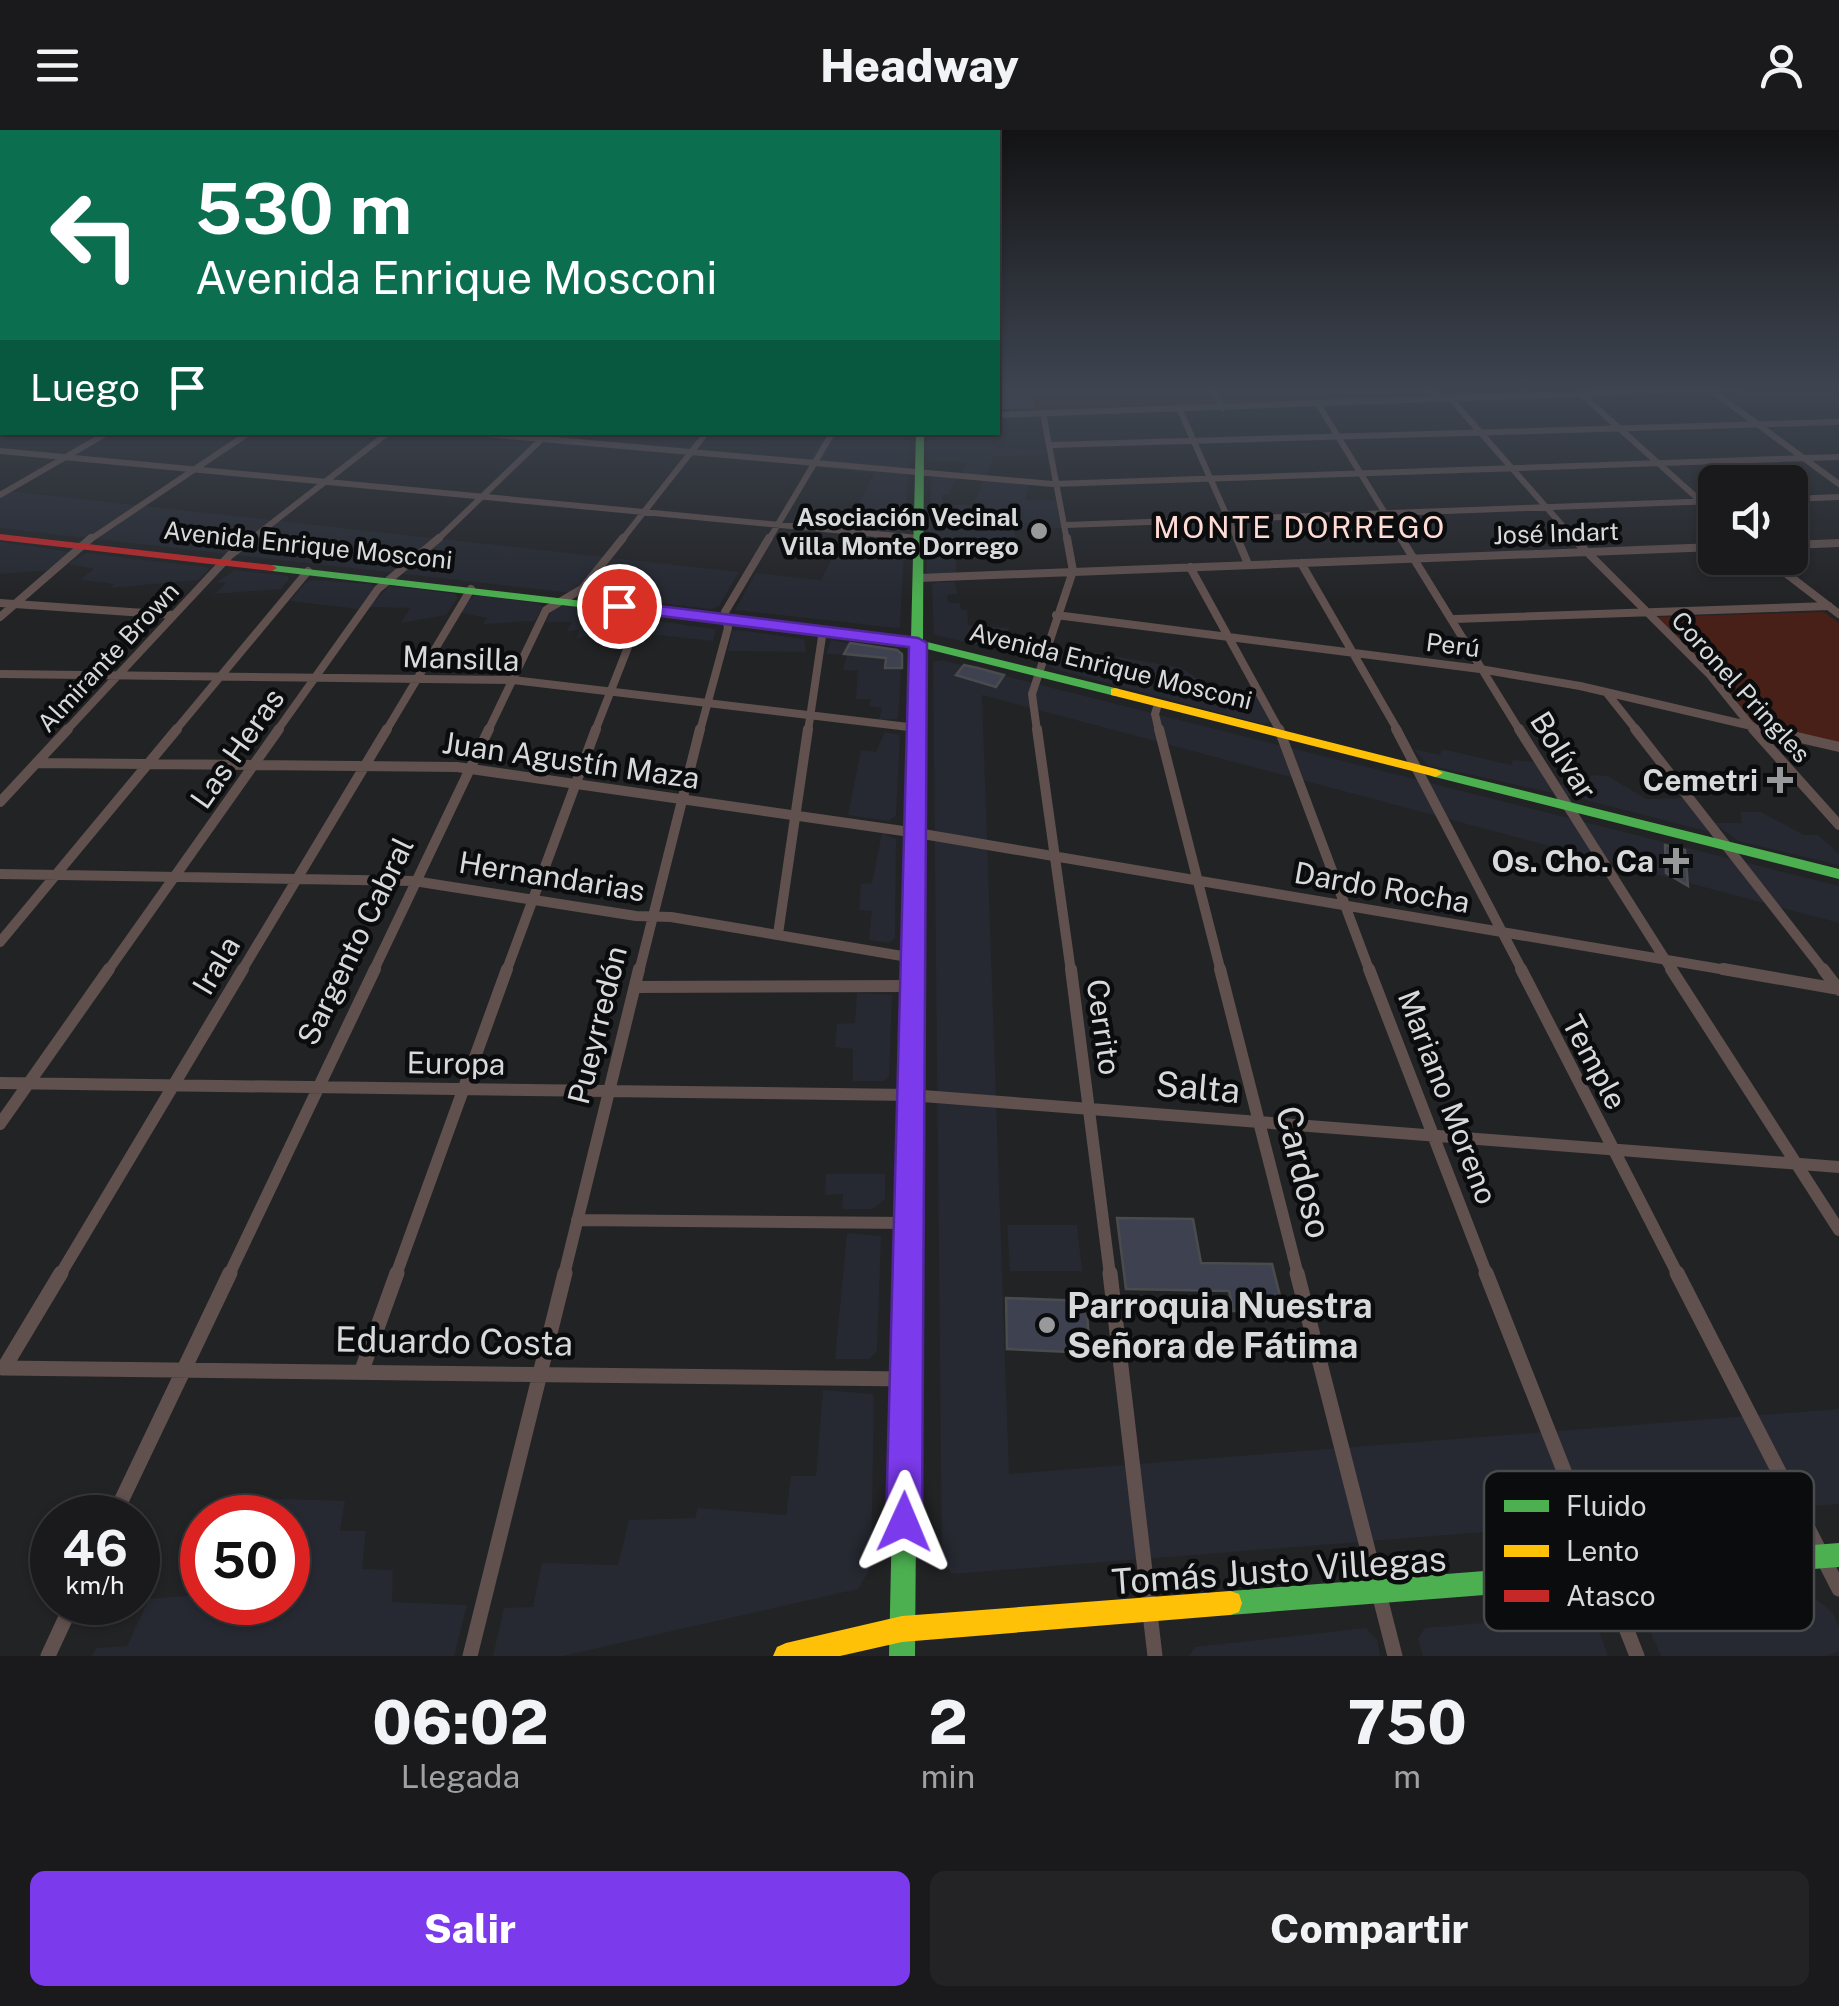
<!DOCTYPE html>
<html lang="es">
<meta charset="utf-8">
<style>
body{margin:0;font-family:"Public Sans",sans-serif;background:#232325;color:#f1f3f6;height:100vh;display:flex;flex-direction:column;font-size:38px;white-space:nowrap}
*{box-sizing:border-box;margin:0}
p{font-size:32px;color:#9fa1a3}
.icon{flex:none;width:55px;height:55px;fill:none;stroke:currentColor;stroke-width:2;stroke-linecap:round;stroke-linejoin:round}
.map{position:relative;height:1526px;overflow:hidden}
.details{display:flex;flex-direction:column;background:#1a1a1c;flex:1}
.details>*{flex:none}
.guide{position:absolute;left:0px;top:0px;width:1000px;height:305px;box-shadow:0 2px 8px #0004,0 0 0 2px #38383b;background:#0b6e4f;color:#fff;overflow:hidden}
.fabs{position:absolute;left:1698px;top:335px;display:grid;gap:20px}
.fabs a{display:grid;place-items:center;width:110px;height:110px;border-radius:15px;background:#1a1a1c;box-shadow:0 2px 8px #0004,0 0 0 2px #38383b;font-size:50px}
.speed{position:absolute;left:30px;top:1365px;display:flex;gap:20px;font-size:50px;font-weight:700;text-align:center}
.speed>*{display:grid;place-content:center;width:130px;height:130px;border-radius:50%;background:#1a1a1c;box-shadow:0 2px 8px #0004,0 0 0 2px #38383b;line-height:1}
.speed small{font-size:25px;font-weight:400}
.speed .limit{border:15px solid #d22;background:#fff;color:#111}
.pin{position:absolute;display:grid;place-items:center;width:85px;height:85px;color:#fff;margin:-42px;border:5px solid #fff;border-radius:50%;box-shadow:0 2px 10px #0007}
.me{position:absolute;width:110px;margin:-55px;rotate:1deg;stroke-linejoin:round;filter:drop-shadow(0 0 8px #0008)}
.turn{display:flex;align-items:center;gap:35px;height:210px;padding:0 30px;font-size:45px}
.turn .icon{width:130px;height:130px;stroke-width:2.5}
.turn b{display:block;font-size:70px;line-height:85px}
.then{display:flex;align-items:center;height:95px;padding:0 30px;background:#0003;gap:20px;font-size:38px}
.eta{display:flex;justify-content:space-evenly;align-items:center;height:170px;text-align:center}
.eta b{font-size:60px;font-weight:800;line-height:70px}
.primary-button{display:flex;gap:20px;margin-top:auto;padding:20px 30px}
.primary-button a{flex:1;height:115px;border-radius:15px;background:#7c3aed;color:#fff;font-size:40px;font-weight:800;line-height:115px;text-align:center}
.primary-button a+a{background:#232325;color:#f1f3f6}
header{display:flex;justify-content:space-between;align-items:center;height:130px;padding:0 30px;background:#1a1a1c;font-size:45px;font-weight:800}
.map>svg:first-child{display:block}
.built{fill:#262931}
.green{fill:#482018}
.building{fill:#3e4250;stroke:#4a4b4c;stroke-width:2.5}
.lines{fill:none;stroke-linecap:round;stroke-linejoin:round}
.street-far4{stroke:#60504e;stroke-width:6}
.street-far3{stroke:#60504e;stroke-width:8}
.street-far2{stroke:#60504e;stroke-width:10}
.street-far1{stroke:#60504e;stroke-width:12}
.street{stroke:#60504e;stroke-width:15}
.fast{fill:#4caf50;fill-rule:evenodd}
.slow{fill:#ffc107;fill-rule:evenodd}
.jam{fill:#c62828;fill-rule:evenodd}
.route{fill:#7c3aed;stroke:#51269a;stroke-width:2.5}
.poi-dot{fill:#98999b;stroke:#0b0c0d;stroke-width:4}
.labels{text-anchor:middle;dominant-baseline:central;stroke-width:9;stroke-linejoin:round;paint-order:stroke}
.far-poi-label{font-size:25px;font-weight:bold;fill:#d8d9db;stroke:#0b0c0d;text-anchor:end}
.far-street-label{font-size:25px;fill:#d8d9db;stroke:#0b0c0d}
.far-quarter-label{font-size:30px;letter-spacing:2.5px;fill:#fedbd4;stroke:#0b0c0d}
.street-label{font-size:30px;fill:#d8d9db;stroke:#0b0c0d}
.poi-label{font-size:30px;font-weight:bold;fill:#d8d9db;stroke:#0b0c0d;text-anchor:end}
.near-street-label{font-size:35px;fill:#d8d9db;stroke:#0b0c0d}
.near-poi-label{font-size:35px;font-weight:bold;fill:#d8d9db;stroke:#0b0c0d;text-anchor:start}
.key{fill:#0b0c0d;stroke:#484a4b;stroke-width:2.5}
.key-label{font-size:28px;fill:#d8d9db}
</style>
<header><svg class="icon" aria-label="menu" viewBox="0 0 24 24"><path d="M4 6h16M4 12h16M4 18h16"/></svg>Headway<svg class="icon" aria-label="person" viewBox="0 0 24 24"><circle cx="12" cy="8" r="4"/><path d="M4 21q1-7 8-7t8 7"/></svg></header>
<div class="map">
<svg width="1839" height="1526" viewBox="0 0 1839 1526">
<rect width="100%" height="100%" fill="#222325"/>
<path class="built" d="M998,297L1002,308L991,309L995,320H1048L1049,324L993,327L986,347L962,345L966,332L929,331L928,307L977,306V303L998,302Z
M826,303H910L900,497L896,498L735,480L756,443L821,450L874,343L805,336Z
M932,346L957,347L950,364L941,365L944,375H974L983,350L1030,353L1025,370H1056L1062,398L1014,400L1018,418L992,419L988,411L978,412L979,417L951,418L950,424H956V445L932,446L926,442Z
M0,360L739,442L719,476L711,479L0,398Z
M0,412L70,422L51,440L0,444Z
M86,423L206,437L209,439L198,450L110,458L114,454L80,450L94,439L68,434Z
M235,440L288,446L289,449L281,459L214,464L226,453L217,452Z
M313,450L371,454L375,458L358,479L290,471L305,453Z
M936,452H954L958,464L947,465L948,472L960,473L961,480H967L968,495L1009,498L1005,505L1019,508L1015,517L1033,520L1030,527L934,505L932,455Z
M389,456L455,464L458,468L446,485L401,493L410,478L369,477Z
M475,465L537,473L543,476L535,491L483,494L487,488L458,482Z
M561,475L628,485L630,489L625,500L577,508L579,500L567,501L572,492H546L552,479Z
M651,490L714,499L716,500L713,511L641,503Z
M738,500L804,509L806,522L728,521L732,501Z
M831,510L902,524L898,589L879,590L882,578L869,576L871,569H856L858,541L843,540L847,525L826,524Z
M1052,522L1088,529L1092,522L1181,538L1222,564L1254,560L1271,592L1263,594L1054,539L1047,535Z
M942,530L1839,756V793L982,565L1009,1344L1839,1279V1374L952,1444L942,1429L933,532Z
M885,602L900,605L896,685L889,691L848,685L861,620L876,622Z
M1413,619L1440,625L1442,619L1511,635L1513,630L1535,632L1553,663L1428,635Z
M1591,645L1608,646L1646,669L1684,668L1710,702L1566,665L1560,654L1589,656Z
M1740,682H1761L1804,705H1818L1839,724V735L1738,711L1714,693H1742Z
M882,703L896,709L895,808L889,813L869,810L872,781L859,780L861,754L872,753Z
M857,863L892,865L889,947L884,951H853V919L835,917L837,894L855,893Z
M826,1044H885V1069L873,1079H842L843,1064L825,1065Z
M1007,1095H1077L1082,1141H1010Z
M847,1103L881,1106L877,1221L869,1229H835Z
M823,1260L873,1264L874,1270L871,1437L858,1459L562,1526H493L504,1478L533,1477L542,1433L618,1435L629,1390L695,1388L698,1378L786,1385L791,1346H816Z
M222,1367L345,1371L340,1401H366L362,1439L393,1440L392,1472L467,1475L454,1526H92L96,1518L127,1516L149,1469L197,1465L202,1444V1472H288V1388L217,1387Z
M1817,1470L1833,1483L1839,1497V1522L1825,1526H1661L1648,1496L1650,1477Z
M1585,1484L1596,1494L1608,1526H1423L1418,1509L1425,1498Z
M1366,1498L1377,1510L1380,1526H1189L1195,1517Z"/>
<path class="green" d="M1029,258H1420L1439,269L1035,283Z
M1824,482L1839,493V613L1756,598L1720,548L1654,487Z"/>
<path class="building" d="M998,258H1029L1033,277L998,278Z
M850,513L897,520L902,524V538H885L886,528L844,524Z
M964,535L978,538L1004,545L996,557L956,545Z
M1665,715L1685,720L1688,756L1666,743Z
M1117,1088L1193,1089L1201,1133L1272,1134L1284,1182L1233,1181L1229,1161L1126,1159Z
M1006,1168L1086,1171L1090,1223L1007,1219Z"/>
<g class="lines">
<path class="street-far4" d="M1212,258L1223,278
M1424,258L1443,269
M1711,260L1839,354
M1581,264L1715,384
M1451,269L1576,411
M1318,274L1402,411
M1180,280L1238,411
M1043,283L1067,411
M998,285L1741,258
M464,302L1053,354L1839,327
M1051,315L1839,292
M0,321L918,408
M0,365L109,302
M1790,369L1839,367
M1066,395L1715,371
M88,411L250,302
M249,411L389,302
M436,411L549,302
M621,411L707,302
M768,411L833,302"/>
<path class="street-far3" d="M1237,408L1248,434
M1401,408L1520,601
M1573,408L1710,545L1755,601
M1790,415L1839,413
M1766,428L1839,484
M1301,433L1398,601
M1190,437L1280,601
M918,448L1715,417
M0,473L173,485
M1056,485L1480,539L1580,556L1773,601
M0,487L91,408
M1455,489L1829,476
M0,544L513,550L917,598
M1606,562L1637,601
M1158,574L1155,584L1159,601
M66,601L230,425L252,408
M175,601L308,441
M277,601L378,459L439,408
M386,601L471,459
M488,601L546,480L582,459L623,408
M595,601L643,479
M700,601L728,498L725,482L769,408
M808,601L823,500
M1037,601L1032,564L1073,441L1067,408"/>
<path class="street-far2" d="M1037,599L1071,842
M1159,599L1221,842
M1279,599L1370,842
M1396,599L1523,842
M1519,599L1673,842
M1635,599L1825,842
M1753,599L1839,695
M1762,599L1839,617
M37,633L457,637L917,703L1738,842
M0,672L68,599
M0,744L414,751L636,786L671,787L914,828
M778,804L808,599
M0,812L177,599
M107,842L279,599
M241,842L387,599
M373,842L489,599
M506,842L596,599
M639,842L700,599"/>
<path class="street-far1" d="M1071,839L1110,1145
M1220,839L1298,1145
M1369,839L1487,1145
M1521,839L1678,1145
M1671,839L1839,1100
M1723,839L1839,859
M1823,839L1839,860
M635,857L913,856
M0,953L910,965L1839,1037
M0,994L109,839
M577,1090L908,1093
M60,1145L243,839
M229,1145L375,839
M396,1145L507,839
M564,1145L639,839"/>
<path class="street" d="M1110,1143L1155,1526
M1297,1143L1395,1526
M1486,1143L1637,1526
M1677,1143L1839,1459
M3,1238L906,1249
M4,1238L61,1143
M362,1240L397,1143
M113,1388L230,1143
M48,1526L73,1472
M470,1526L565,1143"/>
<path class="fast" d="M916,302H924L923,511L1119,559L1121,562L1115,566L923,518L915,1526H889L911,516L272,441L267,438L272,435L911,509Z
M1436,639L1839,739V749L1431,646L1429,643L1431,640Z
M1839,1413V1437L1230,1485L1221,1482L1218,1473L1221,1464L1230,1461Z"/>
<path class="slow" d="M1115,558L1436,639L1443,643L1436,647L1111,565V559Z
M1230,1461L1239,1464L1242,1473L1239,1482L1230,1485L902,1512L840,1526H773L777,1517L786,1513L902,1486Z"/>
<path class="jam" d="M0,404L272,435L277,438L272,441L0,410Z"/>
</g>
<linearGradient id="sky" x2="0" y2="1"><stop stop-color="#131314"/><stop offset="0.55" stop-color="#3e4551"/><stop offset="1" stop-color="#3e4551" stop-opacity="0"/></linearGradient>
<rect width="1839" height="472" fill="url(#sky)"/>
<path class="route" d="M619,471L918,508L927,513L922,1392L916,1404L904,1409L891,1404L886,1392L909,517L613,480V473Z"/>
<g class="poi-dot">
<circle cx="1039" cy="401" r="10"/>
<path d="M1775 635h10v10h10v10h-10v10h-10v-10h-10v-10h10z"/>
<path d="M1671 716h10v10h10v10h-10v10h-10v-10h-10v-10h10z"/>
<circle cx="1047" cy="1195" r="10"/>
</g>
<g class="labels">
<g class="far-poi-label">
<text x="1019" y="387">Asociación Vecinal<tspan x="1019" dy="29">Villa Monte Dorrego</tspan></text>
</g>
<g class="far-street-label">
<text transform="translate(1556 403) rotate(-2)">José Indart</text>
<text transform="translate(308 415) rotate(6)">Avenida Enrique Mosconi</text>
<text transform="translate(1453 515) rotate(7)">Perú</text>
<text transform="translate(108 527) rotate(-47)">Almirante Brown</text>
<text transform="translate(1111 536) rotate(14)">Avenida Enrique Mosconi</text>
<text transform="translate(1741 557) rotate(48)">Coronel Pringles</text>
</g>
<g class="far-quarter-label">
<text x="1300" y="397">MONTE DORREGO</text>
</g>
<g class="street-label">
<text transform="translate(461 528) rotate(2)">Mansilla</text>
<text transform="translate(237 618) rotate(-55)">Las Heras</text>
<text transform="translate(1564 625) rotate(58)">Bolívar</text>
<text transform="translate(571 630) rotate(8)">Juan Agustín Maza</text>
<text transform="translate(552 746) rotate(9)">Hernandarias</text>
<text transform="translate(1382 757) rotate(10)">Dardo Rocha</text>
<text transform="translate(355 811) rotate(-64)">Sargento Cabral</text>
<text transform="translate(216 835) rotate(-59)">Irala</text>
<text transform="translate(597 895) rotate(-76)">Pueyrredón</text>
<text transform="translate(1104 897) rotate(82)">Cerrito</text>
<text transform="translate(1595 932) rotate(62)">Temple</text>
<text transform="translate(456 933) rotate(1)">Europa</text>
<text transform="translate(1448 967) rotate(69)">Mariano Moreno</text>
</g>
<g class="poi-label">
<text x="1758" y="650">Cemetri</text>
<text x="1654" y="731">Os. Cho. Ca</text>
</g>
<g class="near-street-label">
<text transform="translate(1198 957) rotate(5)">Salta</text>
<text transform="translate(1304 1042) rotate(76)">Cardoso</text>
<text transform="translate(454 1211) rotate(1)">Eduardo Costa</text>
<text transform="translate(1279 1440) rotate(-4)">Tomás Justo Villegas</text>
</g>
<g class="near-poi-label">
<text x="1067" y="1175">Parroquia Nuestra<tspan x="1067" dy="40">Señora de Fátima</tspan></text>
</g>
</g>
<rect x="1484" y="1341" width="330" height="160" rx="15" class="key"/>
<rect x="1504" y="1370" width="45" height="12" fill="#4caf50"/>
<rect x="1504" y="1415" width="45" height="12" fill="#ffc107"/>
<rect x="1504" y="1460" width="45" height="12" fill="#c62828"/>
<g class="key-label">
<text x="1566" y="1386">Fluido</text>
<text x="1566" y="1431">Lento</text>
<text x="1566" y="1476">Atasco</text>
</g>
</svg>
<div class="fabs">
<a><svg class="icon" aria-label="sound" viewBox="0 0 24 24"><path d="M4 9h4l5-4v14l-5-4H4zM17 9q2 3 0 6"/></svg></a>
</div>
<div class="speed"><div>46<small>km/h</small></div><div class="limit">50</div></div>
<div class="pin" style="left:619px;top:476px;background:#d93025"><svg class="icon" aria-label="arrive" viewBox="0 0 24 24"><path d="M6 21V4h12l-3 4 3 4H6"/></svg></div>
<svg class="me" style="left:904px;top:1392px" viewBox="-20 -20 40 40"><path d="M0-17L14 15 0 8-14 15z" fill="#7c3aed" stroke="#fff" stroke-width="4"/></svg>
<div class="guide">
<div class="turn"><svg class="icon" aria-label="left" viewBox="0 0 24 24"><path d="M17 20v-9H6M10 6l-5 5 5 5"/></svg><div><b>530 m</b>Avenida Enrique Mosconi</div></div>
<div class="then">Luego<svg class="icon" aria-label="arrive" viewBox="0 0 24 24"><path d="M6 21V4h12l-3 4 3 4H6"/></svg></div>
</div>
</div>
<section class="details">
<div class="eta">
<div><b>06:02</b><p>Llegada</p></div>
<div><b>2</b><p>min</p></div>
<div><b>750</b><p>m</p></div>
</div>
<div class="primary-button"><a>Salir</a><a>Compartir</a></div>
</section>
